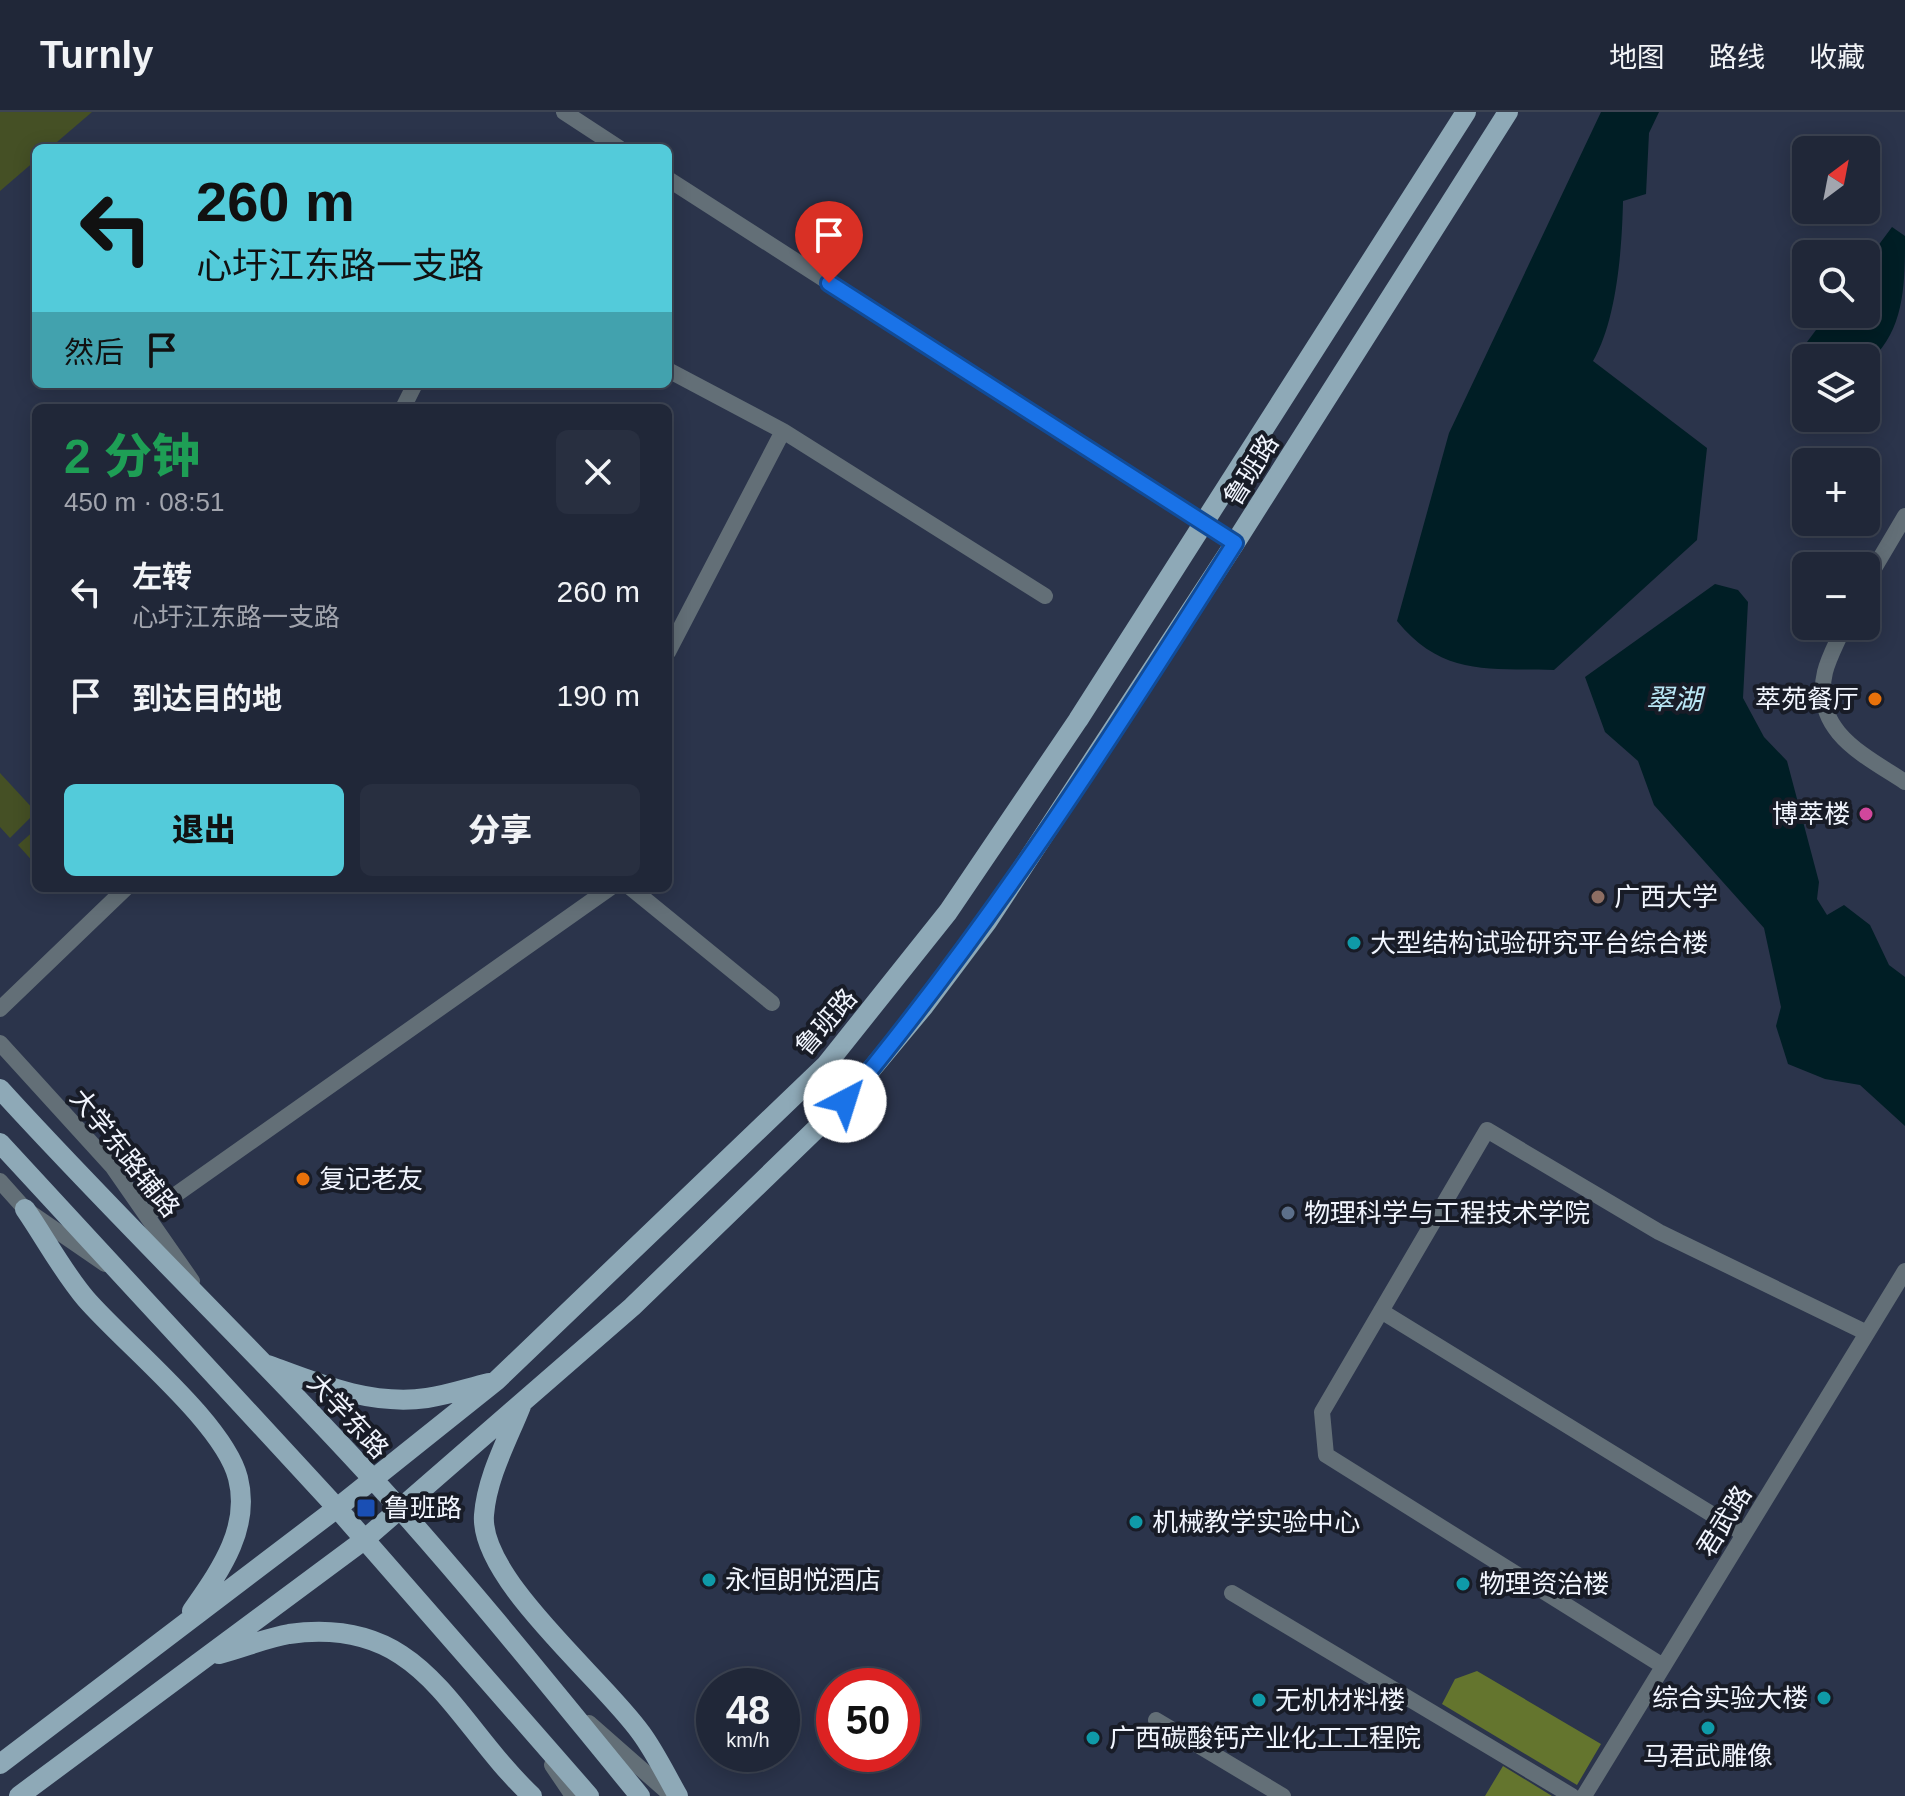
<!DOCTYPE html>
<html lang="zh">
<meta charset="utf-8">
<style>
body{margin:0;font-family:Helvetica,"Noto Sans SC",sans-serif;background:#282f40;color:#f1f3f6;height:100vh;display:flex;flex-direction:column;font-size:30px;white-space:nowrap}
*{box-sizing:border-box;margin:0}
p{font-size:26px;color:#a2a5ae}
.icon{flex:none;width:44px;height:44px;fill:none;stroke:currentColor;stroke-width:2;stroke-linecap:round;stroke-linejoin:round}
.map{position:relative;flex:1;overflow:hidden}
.sheet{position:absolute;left:32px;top:292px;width:640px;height:488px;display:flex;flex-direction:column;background:#202738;border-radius:12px;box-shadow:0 4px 20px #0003,0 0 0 2px #3d4453}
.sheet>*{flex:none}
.top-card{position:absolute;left:32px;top:32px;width:640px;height:244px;border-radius:12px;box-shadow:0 4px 20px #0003,0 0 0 2px #3d4453;background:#53cbda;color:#111;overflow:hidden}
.needle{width:52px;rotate:32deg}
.buttons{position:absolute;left:1792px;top:24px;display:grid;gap:16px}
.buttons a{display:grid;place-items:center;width:88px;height:88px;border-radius:12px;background:#202738;box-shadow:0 4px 20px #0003,0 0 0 2px #3d4453;font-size:40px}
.speed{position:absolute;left:696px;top:1556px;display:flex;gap:16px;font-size:40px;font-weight:700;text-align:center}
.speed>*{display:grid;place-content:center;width:104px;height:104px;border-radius:50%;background:#202738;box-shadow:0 4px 20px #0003,0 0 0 2px #3d4453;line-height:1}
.speed small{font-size:20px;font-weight:400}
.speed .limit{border:12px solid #d22;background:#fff;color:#111}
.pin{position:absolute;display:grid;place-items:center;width:68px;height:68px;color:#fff;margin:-82px -34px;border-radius:50% 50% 50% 0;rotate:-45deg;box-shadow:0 0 8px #0007}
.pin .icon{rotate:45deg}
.me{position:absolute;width:88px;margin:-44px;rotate:40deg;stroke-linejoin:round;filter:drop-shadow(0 0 6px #0008)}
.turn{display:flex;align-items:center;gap:28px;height:168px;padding:0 32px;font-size:36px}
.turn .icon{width:104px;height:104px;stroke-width:2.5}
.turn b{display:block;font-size:56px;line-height:68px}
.then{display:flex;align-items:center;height:76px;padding:0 32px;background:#0003;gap:16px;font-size:30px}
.round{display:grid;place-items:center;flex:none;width:84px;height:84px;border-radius:12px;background:#282f40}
.overview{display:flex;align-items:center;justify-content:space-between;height:136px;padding:0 32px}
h1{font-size:48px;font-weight:800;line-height:60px;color:#1e9e55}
.action{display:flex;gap:16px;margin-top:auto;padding:16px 32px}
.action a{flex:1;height:92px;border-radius:12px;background:#53cbda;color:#111;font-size:32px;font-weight:800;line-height:92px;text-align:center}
.action a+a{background:#282f40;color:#f1f3f6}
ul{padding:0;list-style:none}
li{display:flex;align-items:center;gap:24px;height:104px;padding:0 32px}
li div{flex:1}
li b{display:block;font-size:30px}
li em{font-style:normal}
header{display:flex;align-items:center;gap:48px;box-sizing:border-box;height:112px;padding:0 40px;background:#202738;border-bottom:2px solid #3d4453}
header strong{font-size:38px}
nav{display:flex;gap:44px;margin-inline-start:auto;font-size:28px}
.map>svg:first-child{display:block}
.green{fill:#455025}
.forest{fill:#64752e}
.water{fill:#001e25}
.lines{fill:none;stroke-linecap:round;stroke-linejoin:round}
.minor{stroke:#636f77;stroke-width:16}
.major{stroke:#8ea9b7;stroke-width:20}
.route-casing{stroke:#114b97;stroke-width:20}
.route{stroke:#1a73e8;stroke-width:14}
.food-dot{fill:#e8710a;stroke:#181c27;stroke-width:3}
.hotel-dot{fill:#d1479c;stroke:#181c27;stroke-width:3}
.education-dot{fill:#8d6e63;stroke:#181c27;stroke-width:3}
.culture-dot{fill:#0f9aa8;stroke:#181c27;stroke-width:3}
.service-dot{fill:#5c6f8a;stroke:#181c27;stroke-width:3}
.transit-dot{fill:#1a4fb4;stroke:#181c27;stroke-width:3}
.labels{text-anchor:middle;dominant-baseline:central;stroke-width:8;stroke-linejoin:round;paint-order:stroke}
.street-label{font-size:26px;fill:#f1f5fe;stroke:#181c27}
.poi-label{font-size:26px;fill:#f1f5fe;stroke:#181c27;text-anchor:start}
.water-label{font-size:28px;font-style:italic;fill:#b9e7f5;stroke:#181c27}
</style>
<header>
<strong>Turnly</strong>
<nav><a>地图</a><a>路线</a><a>收藏</a></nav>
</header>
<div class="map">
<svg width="1905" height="1684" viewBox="0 0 1905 1684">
<rect width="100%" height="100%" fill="#2b344b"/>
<path class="green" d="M0,0H92L50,36H36V48L0,79Z
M0,661L36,700L10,726L0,715Z
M36,717V753L18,733Z"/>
<path class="forest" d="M1477,1559L1601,1632L1577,1673L1442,1592L1455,1567Z
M1503,1654L1552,1684H1485Z"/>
<path class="water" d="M1601,0H1659L1649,21L1646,82L1623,89C1622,136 1617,208 1593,249L1707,336L1697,428L1554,558C1489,556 1443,565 1397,509L1449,321Z
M1892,115L1905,124C1905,173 1905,221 1866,252V246H1806V258L1798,242L1828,202H1866V150Z
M1715,472L1738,478L1748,490L1743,586L1764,625L1787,649L1819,770L1817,787L1827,803L1844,793L1870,813L1889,853L1905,865V1014L1860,973L1825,967L1788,952L1776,914L1781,895L1764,816L1654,693L1638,649L1605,620L1585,565Z"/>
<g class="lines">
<path class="minor" d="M564,0L619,36
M668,67L1235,431
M668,258L783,319L1045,484
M403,296L415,272
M1866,470L1905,404
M1844,514C1838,529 1829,544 1825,560C1811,619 1864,643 1905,670
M668,540L783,319
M631,776L772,891
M0,897L126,776
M0,931L112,1054L192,1169
M0,1069L25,1097L105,1152
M147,1103L610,776
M1381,1199L1744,1422
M1232,1481L1572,1684
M1663,1554L1326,1343L1322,1300L1487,1018L1659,1120L1867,1221
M1156,1608L1283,1684
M589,1611L672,1684
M552,1653L573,1684
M1584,1684L1905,1159"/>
<path class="major" d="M0,977C130,1120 271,1253 400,1397C483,1490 561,1588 640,1684
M0,1031L337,1396L589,1684
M25,1097C45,1126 63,1160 86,1187C126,1233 224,1311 238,1366C251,1417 219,1460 192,1499
M268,1253C319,1272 371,1294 427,1286C448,1283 468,1276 489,1271
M521,1294C507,1329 487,1365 484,1403C479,1467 604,1568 641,1621C655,1640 666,1663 678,1684
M219,1542C242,1536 266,1526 289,1522C424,1503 450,1607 532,1684
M0,1652L337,1396L496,1269L826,953L948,800L1078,608L1466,0
M19,1684L364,1428L632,1195L845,989L924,894L987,810L1235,431L1508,0"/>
</g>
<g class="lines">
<g class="route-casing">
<path id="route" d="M829,171L1235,431C1112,625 992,812 845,989"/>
</g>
<use href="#route" class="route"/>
</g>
<g class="food-dot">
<circle cx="1875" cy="587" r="8"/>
<circle cx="303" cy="1067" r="8"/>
</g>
<circle class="hotel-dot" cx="1866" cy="702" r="8"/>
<circle class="education-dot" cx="1598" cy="785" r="8"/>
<g class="culture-dot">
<circle cx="1354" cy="831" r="8"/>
<circle cx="1136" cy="1410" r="8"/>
<circle cx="709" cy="1468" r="8"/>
<circle cx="1463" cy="1472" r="8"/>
<circle cx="1824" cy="1586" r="8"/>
<circle cx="1259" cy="1588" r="8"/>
<circle cx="1708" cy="1616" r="8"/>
<circle cx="1093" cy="1626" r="8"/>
</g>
<circle class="service-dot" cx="1288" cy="1101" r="8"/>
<rect class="transit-dot" x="356" y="1386" width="20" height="20" rx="4"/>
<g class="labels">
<g class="street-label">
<text transform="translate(1251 358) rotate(-58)">鲁班路</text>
<text transform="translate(826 910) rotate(-49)">鲁班路</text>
<text transform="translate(125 1041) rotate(51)">大学东路辅路</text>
<text transform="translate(348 1304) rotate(47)">大学东路</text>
<text transform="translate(1724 1409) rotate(-58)">君武路</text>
</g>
<g class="poi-label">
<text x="1859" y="587" text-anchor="end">萃苑餐厅</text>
<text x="1850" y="702" text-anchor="end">博萃楼</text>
<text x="1614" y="785">广西大学</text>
<text x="1370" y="831">大型结构试验研究平台综合楼</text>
<text x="319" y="1067">复记老友</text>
<text x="1304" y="1101">物理科学与工程技术学院</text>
<text x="384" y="1396">鲁班路</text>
<text x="1152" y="1410">机械教学实验中心</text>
<text x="725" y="1468">永恒朗悦酒店</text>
<text x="1479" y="1472">物理资治楼</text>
<text x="1808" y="1586" text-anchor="end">综合实验大楼</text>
<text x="1275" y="1588">无机材料楼</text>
<text x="1109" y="1626">广西碳酸钙产业化工工程院</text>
<text x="1708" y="1644" text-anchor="middle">马君武雕像</text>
</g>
<g class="water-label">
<text x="1674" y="587">翠湖</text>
</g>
</g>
</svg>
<div class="buttons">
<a><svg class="needle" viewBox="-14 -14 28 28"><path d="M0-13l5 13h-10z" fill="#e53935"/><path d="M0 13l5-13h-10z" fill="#a2a5ae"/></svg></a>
<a><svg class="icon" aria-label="search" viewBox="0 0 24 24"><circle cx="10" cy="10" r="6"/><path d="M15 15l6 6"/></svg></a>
<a><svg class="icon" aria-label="layers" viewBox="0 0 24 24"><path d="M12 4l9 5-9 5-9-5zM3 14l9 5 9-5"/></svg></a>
<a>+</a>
<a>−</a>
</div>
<div class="speed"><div>48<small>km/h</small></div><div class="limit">50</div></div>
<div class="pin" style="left:829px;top:171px;background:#d93025"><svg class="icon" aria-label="arrive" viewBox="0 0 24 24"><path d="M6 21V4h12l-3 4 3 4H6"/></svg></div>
<svg class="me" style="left:845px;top:989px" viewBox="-20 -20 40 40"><circle r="19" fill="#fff"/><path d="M0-13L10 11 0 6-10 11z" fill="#1a73e8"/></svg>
<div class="top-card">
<div class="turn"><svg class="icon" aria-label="left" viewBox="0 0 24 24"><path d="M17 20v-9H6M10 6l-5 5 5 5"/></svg><div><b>260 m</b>心圩江东路一支路</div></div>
<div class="then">然后<svg class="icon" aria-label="arrive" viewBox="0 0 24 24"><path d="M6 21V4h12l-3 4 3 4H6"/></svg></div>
</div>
<section class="sheet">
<div class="overview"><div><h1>2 分钟</h1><p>450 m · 08:51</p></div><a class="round"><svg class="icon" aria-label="close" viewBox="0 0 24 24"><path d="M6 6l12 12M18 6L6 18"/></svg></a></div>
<ul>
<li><svg class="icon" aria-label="left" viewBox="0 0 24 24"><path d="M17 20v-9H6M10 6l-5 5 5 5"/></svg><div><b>左转</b><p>心圩江东路一支路</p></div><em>260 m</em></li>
<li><svg class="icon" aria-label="arrive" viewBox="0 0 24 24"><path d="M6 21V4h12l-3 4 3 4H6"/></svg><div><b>到达目的地</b></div><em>190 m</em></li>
</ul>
<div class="action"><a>退出</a><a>分享</a></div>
</section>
</div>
